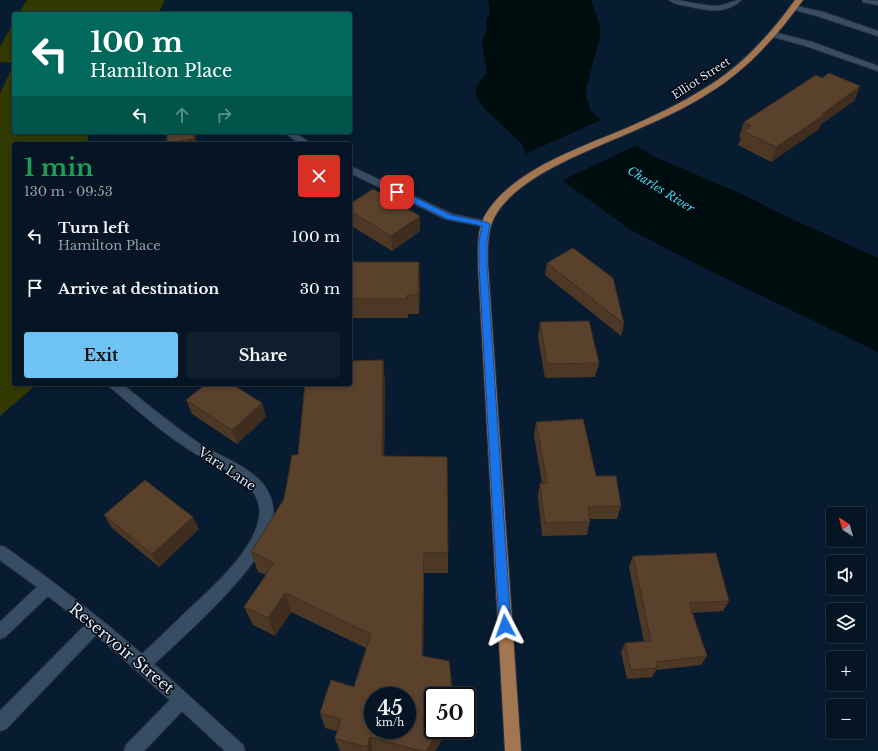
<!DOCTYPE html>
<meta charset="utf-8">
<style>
body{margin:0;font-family:"Libre Baskerville",serif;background:#0e1e2c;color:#f1f3f6;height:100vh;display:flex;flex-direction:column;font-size:15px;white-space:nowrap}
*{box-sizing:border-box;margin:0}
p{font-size:13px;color:#979fa6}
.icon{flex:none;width:22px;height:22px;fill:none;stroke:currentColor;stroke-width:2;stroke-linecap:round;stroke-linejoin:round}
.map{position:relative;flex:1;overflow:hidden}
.panel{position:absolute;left:12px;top:142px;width:340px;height:244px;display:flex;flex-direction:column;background:#051524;border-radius:4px;box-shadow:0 2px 6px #0003,0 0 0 1px #263441}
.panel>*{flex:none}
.hud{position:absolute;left:12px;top:12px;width:340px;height:122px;border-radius:4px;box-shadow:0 2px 6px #0003,0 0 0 1px #263441;background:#00695c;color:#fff;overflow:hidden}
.needle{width:26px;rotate:323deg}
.controls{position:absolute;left:826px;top:507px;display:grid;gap:8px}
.controls a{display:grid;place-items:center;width:40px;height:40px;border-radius:4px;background:#051524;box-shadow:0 2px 6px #0003,0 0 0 1px #263441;font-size:20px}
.speed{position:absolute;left:364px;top:687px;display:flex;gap:8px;font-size:20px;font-weight:700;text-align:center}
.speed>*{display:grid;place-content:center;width:52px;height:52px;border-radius:50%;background:#051524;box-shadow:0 2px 6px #0003,0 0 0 1px #263441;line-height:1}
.speed small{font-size:10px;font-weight:400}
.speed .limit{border:2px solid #111;border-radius:6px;background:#fff;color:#111}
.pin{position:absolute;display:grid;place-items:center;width:34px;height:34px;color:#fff;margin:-17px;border-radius:8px;box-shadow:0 2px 6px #0006}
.me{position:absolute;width:44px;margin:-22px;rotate:356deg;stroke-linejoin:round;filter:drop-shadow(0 0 3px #0008)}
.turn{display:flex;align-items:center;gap:14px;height:84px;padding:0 12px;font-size:18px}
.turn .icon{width:52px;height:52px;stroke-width:2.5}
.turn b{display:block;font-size:28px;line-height:34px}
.lanes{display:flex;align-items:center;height:38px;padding:0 12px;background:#0003;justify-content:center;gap:20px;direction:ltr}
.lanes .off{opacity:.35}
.round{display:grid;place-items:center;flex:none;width:42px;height:42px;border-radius:4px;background:#0e1e2c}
.head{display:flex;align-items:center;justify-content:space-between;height:68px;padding:0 12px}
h1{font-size:24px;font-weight:700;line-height:30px;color:#1e9e55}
.action{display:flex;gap:8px;margin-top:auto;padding:8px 12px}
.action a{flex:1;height:46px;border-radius:4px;background:#6fc2f4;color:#111;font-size:16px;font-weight:700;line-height:46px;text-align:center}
.action a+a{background:#0e1e2c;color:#f1f3f6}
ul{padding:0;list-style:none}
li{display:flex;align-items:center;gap:12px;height:52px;padding:0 12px}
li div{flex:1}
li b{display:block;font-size:15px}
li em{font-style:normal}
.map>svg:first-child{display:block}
.green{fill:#323a00}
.water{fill:#000d0f}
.pier{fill:#071c30}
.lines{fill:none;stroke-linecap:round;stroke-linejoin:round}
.minor-casing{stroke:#2b3243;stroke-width:2}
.major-casing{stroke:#2b3243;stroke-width:2}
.minor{fill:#374d64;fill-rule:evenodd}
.major{fill:#a27651;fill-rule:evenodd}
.wall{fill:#4d3826}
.shaded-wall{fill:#3f2e1f}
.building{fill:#5a412c;stroke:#3f2e1f;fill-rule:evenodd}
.route{fill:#1a73e8;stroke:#114b97}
.labels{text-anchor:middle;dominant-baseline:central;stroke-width:3;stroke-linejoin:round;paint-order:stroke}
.far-street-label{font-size:11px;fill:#d8e5f3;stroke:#02060e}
.far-water-label{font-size:12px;font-style:italic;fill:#43d7e9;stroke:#02060e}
.street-label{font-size:13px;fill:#d8e5f3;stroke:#02060e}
.near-street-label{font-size:16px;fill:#d8e5f3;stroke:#02060e}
</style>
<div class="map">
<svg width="878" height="751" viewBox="0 0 878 751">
<rect width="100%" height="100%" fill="#071c30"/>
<path class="green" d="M27,0H165L158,14H18Z
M14,21V132H90L86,144H14V384H37L0,416V94L14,63L0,62V47Z"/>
<path class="water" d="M488,0H591L600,26V37L586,88L587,100L591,111L600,119L632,144L655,157L744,195L781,214L878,258V352L704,268L631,230L526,154L522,144L484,108L476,97V86L487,73L482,42L487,29L486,20L490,12Z"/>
<path class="pier" d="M603,119L637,145L561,181L525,154Z"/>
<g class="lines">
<g class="minor-casing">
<path id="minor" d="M669,0C685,0 700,6 717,6C726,6 732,0 741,0C727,15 704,10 687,6C681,5 674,4 669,0Z
M862,0L878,1V5L863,2Z
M791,5L823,12L878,31V36L817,16L791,9Z
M770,32H773L812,42L878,66V71L806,46L770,36Z
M283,132H293L313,144H301Z
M350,166L452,214L486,221L491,224L486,227L445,219L350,173Z
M108,384H122C147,404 171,424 197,442C218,456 246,464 263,484C271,494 275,508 273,521C266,565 187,633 154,664L243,745L245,751H225L182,711L144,751H124L126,745L170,700L96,635L6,729L0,731V711L85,625L48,596L5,637L0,639V622L37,587L0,560V546L5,547C53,581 98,616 142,654C158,639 173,625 188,610C212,588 281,529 253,492C238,472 209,463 188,449C160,431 135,408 110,387Z"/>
</g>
<g class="major-casing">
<path id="major" d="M795,0H803C777,36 747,70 709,93C686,108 661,119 636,130C594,149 516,175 494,218C487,232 488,249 488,265L521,751H505L478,265C478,249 477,232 484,217C510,170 582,147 629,127C654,116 679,104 702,90C740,68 770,35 795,0Z"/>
</g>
<use href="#minor" class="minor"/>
<use href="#major" class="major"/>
</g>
<path class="wall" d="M822,78L860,86L854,101L820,125L819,129L771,162L738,145L741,137H739L744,122Z
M350,204L420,231L392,251L350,225Z
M350,262L420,281L419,314H408V318H350Z
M547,263L624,324L621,336L545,275Z
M540,322L599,363L595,377L545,378L538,337Z
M383,360L385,383L384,456L448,553V573H424L423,656L433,730H448L435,751H340L335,739L337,731L325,728L320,713L354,687L366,648L291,612L275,636L253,625L244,607L266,575L258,572L251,552L284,499L298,455Z
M186,400L262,403L266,417L237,444L192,414Z
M536,422L596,476L621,506L617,519H590V522L587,535L542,536L538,496L540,483H542L534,435Z
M104,515L199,529L159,567L112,528Z
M633,556L729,601L723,611L692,613L707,656L701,665L656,670L652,677L627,679L621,652L625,643L644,642L629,567Z"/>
<path class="shaded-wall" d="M860,86L854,101L820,125L819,129L771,162L776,147L822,114Z
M193,132H195L197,144H168L167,143Z
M420,216V231L392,251L391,236Z
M419,262L420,281L419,314L418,295Z
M383,360L385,383L384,478L382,456Z
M262,403L266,417L237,444L232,430Z
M193,517L199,529L159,567L152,554Z
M424,553V573L423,673L422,656Z
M285,593L291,612L275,636L268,618Z
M440,730H448L435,751H426Z
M370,737L373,751H368L367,747Z"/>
<path class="building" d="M829,73L860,86L822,114L824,115L776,147L743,131L751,126L744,122L816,75L822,78Z
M167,132H193L194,139L167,143Z
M373,189L420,216L391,236L350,211V204Z
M573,248L613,278L624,324L547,263Z
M350,262H419L418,295H407V299H350Z
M589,321L599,363L547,364L540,322Z
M383,360L382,456L447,457L448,553H424L422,656L449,661L453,696H433V730H440L426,751H421L370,737L367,747L335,739L341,719L320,713L331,680L354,687L371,634L285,593L268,618L244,607L274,563L251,552L284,499L292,455H298L305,384H350V361ZM373,696H407V730H373Z
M206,384H232L262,403L232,430L186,400Z
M583,419L596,476H616L621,506L588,507L590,522L545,523L540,483H547L536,422Z
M145,480L193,517L152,554L104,515Z
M716,553L729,601L689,603L707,656L656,662L657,668L631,670L625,643L651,641L633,556Z"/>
<path class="route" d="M395,190H400L451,215L486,222L490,224L487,241V265L511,626L509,629L505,631L501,629L499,626L479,265V241L482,226L447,219L395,194Z"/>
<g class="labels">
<g class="far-street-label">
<text transform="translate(701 78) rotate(-33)">Elliot Street</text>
</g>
<g class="far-water-label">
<text transform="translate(661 189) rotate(32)">Charles River</text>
</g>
<g class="street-label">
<text transform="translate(227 469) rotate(34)">Vara Lane</text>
</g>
<g class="near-street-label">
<text transform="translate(122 648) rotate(40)">Reservoir Street</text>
</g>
</g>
</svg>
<div class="controls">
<a><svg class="needle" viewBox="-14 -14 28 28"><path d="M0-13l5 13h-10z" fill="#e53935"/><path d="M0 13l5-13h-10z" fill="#979fa6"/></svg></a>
<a><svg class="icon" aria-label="sound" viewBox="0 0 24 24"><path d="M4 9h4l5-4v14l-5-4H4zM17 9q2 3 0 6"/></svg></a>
<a><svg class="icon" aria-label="layers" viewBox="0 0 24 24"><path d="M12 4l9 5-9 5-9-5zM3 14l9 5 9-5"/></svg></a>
<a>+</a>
<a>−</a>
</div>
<div class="speed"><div>45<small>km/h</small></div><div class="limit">50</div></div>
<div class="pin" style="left:397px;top:192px;background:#d93025"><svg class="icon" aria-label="arrive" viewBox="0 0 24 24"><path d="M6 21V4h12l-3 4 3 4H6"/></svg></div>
<svg class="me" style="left:505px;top:626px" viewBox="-20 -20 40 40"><path d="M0-17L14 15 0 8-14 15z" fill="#1a73e8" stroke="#fff" stroke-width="4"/></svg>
<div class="hud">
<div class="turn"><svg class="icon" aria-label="left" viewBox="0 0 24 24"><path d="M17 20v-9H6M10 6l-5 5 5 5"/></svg><div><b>100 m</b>Hamilton Place</div></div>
<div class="lanes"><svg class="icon" aria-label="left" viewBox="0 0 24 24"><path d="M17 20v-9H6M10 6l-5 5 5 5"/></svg><svg class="icon off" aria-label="ahead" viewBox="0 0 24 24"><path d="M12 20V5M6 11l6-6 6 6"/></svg><svg class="icon off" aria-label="right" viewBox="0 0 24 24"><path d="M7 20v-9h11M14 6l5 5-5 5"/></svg></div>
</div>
<section class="panel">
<div class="head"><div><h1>1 min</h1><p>130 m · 09:53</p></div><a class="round" style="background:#d93025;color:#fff"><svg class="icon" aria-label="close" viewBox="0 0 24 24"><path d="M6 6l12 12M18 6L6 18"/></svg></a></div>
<ul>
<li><svg class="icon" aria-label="left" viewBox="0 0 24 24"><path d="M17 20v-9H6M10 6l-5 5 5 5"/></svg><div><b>Turn left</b><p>Hamilton Place</p></div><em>100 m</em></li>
<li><svg class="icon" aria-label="arrive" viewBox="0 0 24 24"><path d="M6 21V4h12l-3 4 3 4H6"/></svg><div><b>Arrive at destination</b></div><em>30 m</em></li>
</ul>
<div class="action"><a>Exit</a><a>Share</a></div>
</section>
</div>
